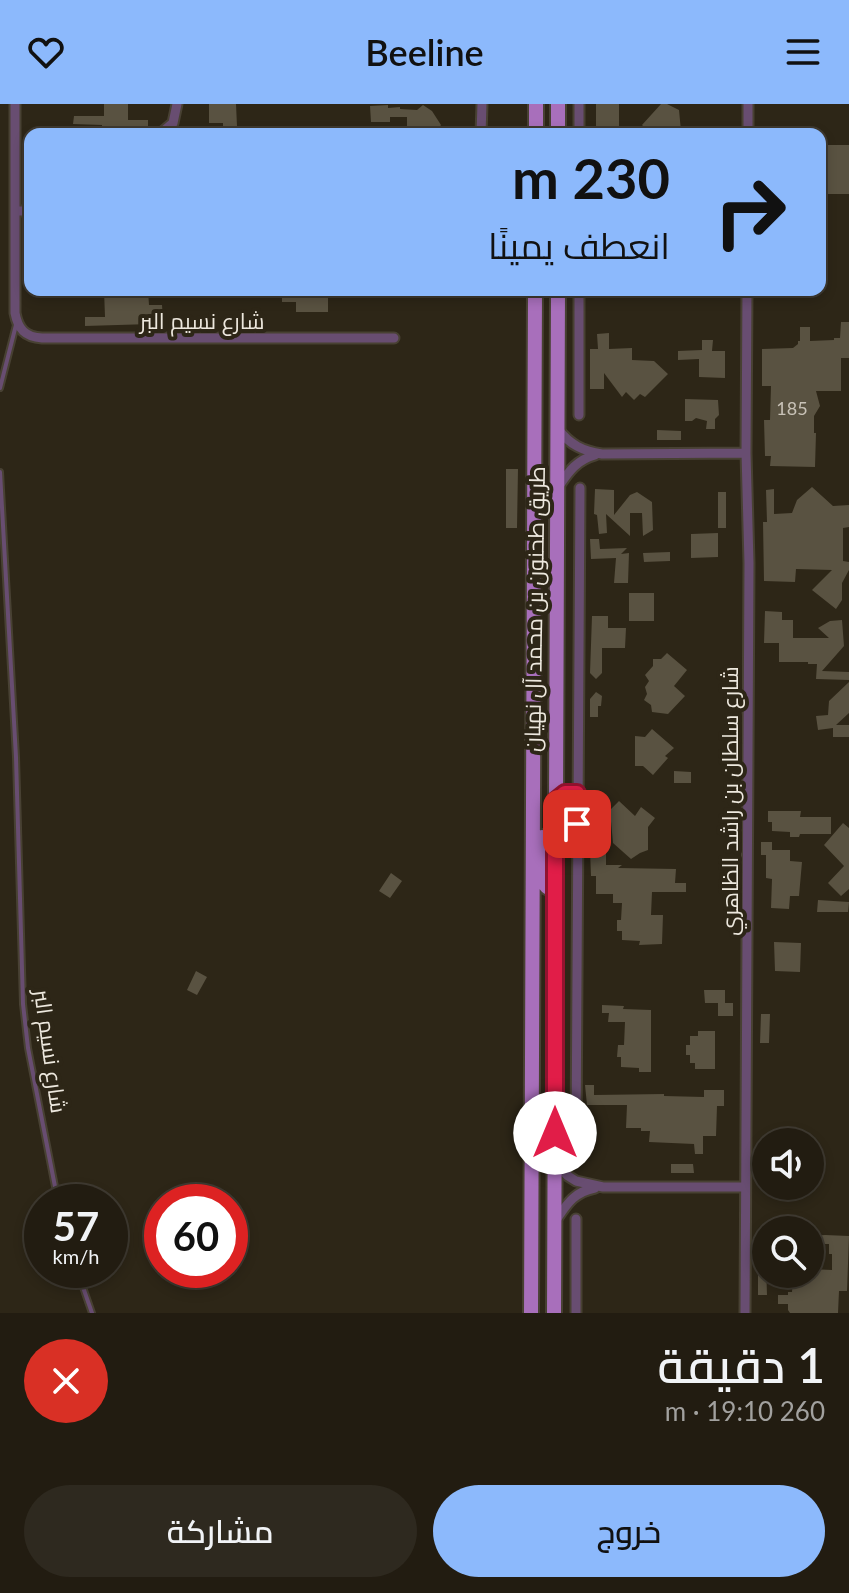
<!DOCTYPE html>
<html lang="ar">
<meta charset="utf-8">
<style>
body{margin:0;font-family:Lato,Cairo,sans-serif;background:#2e291f;color:#f1f3f6;direction:rtl;height:100vh;display:flex;flex-direction:column;font-size:30px;white-space:nowrap}
*{box-sizing:border-box;margin:0}
p{font-size:26px;color:#a2a19f}
.icon{flex:none;width:44px;height:44px;fill:none;stroke:currentColor;stroke-width:2;stroke-linecap:round;stroke-linejoin:round}
.map{position:relative;height:1209px;overflow:hidden;direction:ltr}
.panel{display:flex;flex-direction:column;background:#221c11;flex:1}
.panel>*{flex:none}
.hud{position:absolute;left:24px;top:24px;width:802px;height:168px;border-radius:16px;box-shadow:0 4px 12px #0003,0 0 0 2px #3f3a31;direction:rtl;background:#8cb9fc;color:#111;overflow:hidden}
.buttons{position:absolute;left:752px;top:1024px;display:grid;gap:16px}
.buttons a{display:grid;place-items:center;width:72px;height:72px;border-radius:50%;background:#221c11;box-shadow:0 4px 12px #0003,0 0 0 2px #3f3a31;font-size:40px}
.speed{position:absolute;left:24px;top:1080px;display:flex;gap:16px;font-size:40px;font-weight:700;text-align:center}
.speed>*{display:grid;place-content:center;width:104px;height:104px;border-radius:50%;background:#221c11;box-shadow:0 4px 12px #0003,0 0 0 2px #3f3a31;line-height:1}
.speed small{font-size:20px;font-weight:400}
.speed .limit{border:12px solid #d22;background:#fff;color:#111}
.pin{position:absolute;display:grid;place-items:center;width:68px;height:68px;color:#fff;margin:-34px;border-radius:16px;box-shadow:0 4px 12px #0006}
.me{position:absolute;width:88px;margin:-44px;rotate:0deg;stroke-linejoin:round;filter:drop-shadow(0 0 6px #0008)}
.turn{display:flex;align-items:center;gap:28px;height:168px;padding:0 24px;font-size:36px}
.turn .icon{width:104px;height:104px;stroke-width:2.5}
.turn b{display:block;font-size:56px;line-height:68px}
.round{display:grid;place-items:center;flex:none;width:84px;height:84px;border-radius:42px;background:#2e291f}
.headline{display:flex;align-items:center;justify-content:space-between;height:136px;padding:0 24px}
h1{font-size:48px;font-weight:600;line-height:60px}
.action{display:flex;gap:16px;margin-top:auto;padding:16px 24px}
.action a{flex:1;height:92px;border-radius:48px;background:#8cb9fc;color:#111;font-size:32px;font-weight:600;line-height:92px;text-align:center}
.action a+a{background:#2e291f;color:#f1f3f6}
header{display:flex;justify-content:space-between;align-items:center;height:104px;padding:0 24px;background:#8cb9fc;color:#111;font-size:36px;font-weight:600}
.map>svg:first-child{display:block}
.building{fill:#595241}
.lines{fill:none;stroke-linecap:round;stroke-linejoin:round}
.service-casing{stroke:#484133;stroke-width:8}
.minor-casing{stroke:#484133;stroke-width:13}
.primary-casing{stroke:#484133;stroke-width:18}
.service{stroke:#684d71;stroke-width:4}
.minor{stroke:#684d71;stroke-width:9}
.primary{stroke:#a86fbb;stroke-width:14}
.route-casing{stroke:#92132f;stroke-width:20}
.route{stroke:#e11d48;stroke-width:14}
.labels{text-anchor:middle;dominant-baseline:central;stroke-width:8;stroke-linejoin:round;paint-order:stroke}
.number-label{font-size:18px;fill:#c8c2b7}
.street-label{font-size:22px;fill:#ede8de;stroke:#2d2617}
</style>
<header><svg class="icon" aria-label="menu" viewBox="0 0 24 24"><path d="M4 6h16M4 12h16M4 18h16"/></svg>Beeline<svg class="icon" aria-label="heart" viewBox="0 0 24 24"><path d="M12 20l-8-8c-3-5 5-10 8-4 3-6 11-1 8 4z"/></svg></header>
<div class="map">
<svg width="849" height="1209" viewBox="0 0 849 1209">
<rect width="100%" height="100%" fill="#2d2617"/>
<path class="building" d="M104,0H128V16H148V30H102V21L73,20L74,12H104Z
M209,0H236L237,22H223V19H209Z
M596,0H619V30H596Z
M661,0H667L679,6L681,27L675,30H651L642,21Z
M388,1V4L400,3V5L417,6L423,1L432,7L441,21L435,30H407V13H390V18H371L370,2Z
M825,41H849V90H820V43H825Z
M104,186H148L149,201H162L163,216L151,217V220L85,222V213H105Z
M282,186H328V208H296V198H282Z
M841,218H849V254H841V287H816L820,302L814,312V329H816L815,363L770,362L771,352H765L764,316H770L771,282H762V245L793,244L798,240V237H800V223H810V237L834,236V234H840Z
M609,229V245L632,244V256L654,257L668,270L645,293L640,290L634,296L626,288L622,293L604,269V285H590V245H598L597,230Z
M702,236H713L712,247H725V274L699,273V255L678,256V247L702,246Z
M685,295L718,296L719,311L715,315V325H706L707,317L696,314L692,317H685Z
M657,326L681,327V336H657Z
M506,365H518L517,424H506Z
M812,383L833,402L849,401V423L843,424V457L849,458V466L842,479V496L836,505L812,486L832,466L796,465L795,478L764,477L763,418H767L766,386L774,385V410L792,409L797,396Z
M595,385L614,386V411L630,391L637,388L652,398L653,426L643,432L642,409H630V432L606,410L607,429L599,430L597,411L594,410Z
M718,388H726V424H718Z
M718,429V453L691,454V430Z
M590,435H599L600,445L627,444L621,450L629,449L628,479H614L616,454L591,455Z
M670,448V457L644,458L643,449Z
M629,489H654V517H629Z
M765,507L782,508V516H793V534H829L818,524L830,517L842,516L844,542L822,567L849,568V576L816,575L817,560H808V558H779V539H764Z
M592,512H608V524H626L625,544H602V569L596,575L590,569Z
M667,549L687,566L674,582L685,592L668,610L652,608L651,601L644,596L647,590L645,583L649,577L645,571L653,562V555H661Z
M849,578V609L836,621H849V633H833V624L818,626L816,612L828,611L829,597Z
M596,588L602,592L601,602H598V613H590V595Z
M652,625L674,644L665,652L668,654L653,671L643,662H635V632L645,633Z
M674,667L691,668V679H674Z
M619,697L635,712L641,703L655,714L648,723V746L640,749L631,755L613,739L610,706Z
M768,707H801L800,713H831V730H800L799,733H790V728L772,727V718H768Z
M843,719L849,724V785L841,792L828,779L844,762L824,741Z
M761,738H772V746H790V757L802,758L799,792H790L789,805L771,804L772,775L766,774V751H761Z
M590,746H606V761H622L618,764L676,765L675,779H686V788H652L651,811H663L662,840L639,841L640,837L622,836V827H617V816H621L622,799H613V790H596V772H591Z
M391,769L402,777L390,794L379,787Z
M818,796L849,798L848,808H817Z
M774,838L801,839L800,868L775,867Z
M196,867L207,873L197,891L187,886Z
M704,886H725V899H733V912H718V899H705Z
M602,901L624,902L623,905L651,906V968H639V964L621,963V953H617L618,941H624L625,918H608L609,909H602Z
M761,910H770L769,939H760Z
M698,927H715V965H695V959H690V951H686V941H690V932H698Z
M585,981H594V991L664,990V992L704,993V986H724V1002H717L716,1032H703V1050H695L694,1040L649,1038L650,1027H641V1024H626L627,1001H587Z
M671,1060H693L694,1069H671Z
M825,1131L849,1132L847,1187H839L838,1209H790L788,1206V1200H778V1191H788V1188H792L793,1170H810V1165L832,1166V1150H829V1140H810V1132Z
M758,1158H766L767,1191H758Z"/>
<g class="lines">
<g class="service-casing">
<path id="service" d="M0,284L16,221
M0,368L16,653L23,900L28,944L58,1098
M77,1166L92,1209"/>
</g>
<g class="minor-casing">
<path id="minor" d="M15,0V209C18,225 25,233 42,234H394
M748,0V30
M160,30L173,19L177,0
M481,30L482,0
M579,30V0
M15,107H30
M579,311V186
M558,325C570,341 583,347 602,350L746,349
M559,382C569,367 577,356 595,351
M576,1035L580,384
M555,1059L568,1072L576,1077L603,1083H745
M556,1116C567,1100 574,1088 595,1084
M576,1209V1115
M745,1209L749,459L746,349L747,186"/>
</g>
<g class="primary-casing">
<path id="primary" d="M536,30V0
M558,30V0
M542,733V777L547,783L556,787
M531,1209L535,186
M554,1209L558,186"/>
</g>
<use href="#service" class="service"/>
<use href="#minor" class="minor"/>
<use href="#primary" class="primary"/>
</g>
<g class="lines">
<g class="route-casing">
<path id="route" d="M555,1029V697L565,689H577V720"/>
</g>
<use href="#route" class="route"/>
</g>
<g class="labels">
<g class="number-label">
<text x="792" y="304">185</text>
</g>
<g class="street-label">
<text x="202" y="216">شارع نسيم البر</text>
<text transform="translate(534 505) rotate(-89)">طريق طحنون بن محمد آل نهيان</text>
<text transform="translate(729 697) rotate(-90)">شارع سلطان بن راشد الظاهري</text>
<text transform="translate(51 947) rotate(82)">شارع نسيم البر</text>
</g>
</g>
</svg>
<div class="buttons">
<a><svg class="icon" aria-label="sound" viewBox="0 0 24 24"><path d="M4 9h4l5-4v14l-5-4H4zM17 9q2 3 0 6"/></svg></a>
<a><svg class="icon" aria-label="search" viewBox="0 0 24 24"><circle cx="10" cy="10" r="6"/><path d="M15 15l6 6"/></svg></a>
</div>
<div class="speed"><div>57<small>km/h</small></div><div class="limit">60</div></div>
<div class="pin" style="left:577px;top:720px;background:#d93025"><svg class="icon" aria-label="arrive" viewBox="0 0 24 24"><path d="M6 21V4h12l-3 4 3 4H6"/></svg></div>
<svg class="me" style="left:555px;top:1029px" viewBox="-20 -20 40 40"><circle r="19" fill="#fff"/><path d="M0-13L10 11 0 6-10 11z" fill="#e11d48"/></svg>
<div class="hud">
<div class="turn"><svg class="icon" aria-label="right" viewBox="0 0 24 24"><path d="M7 20v-9h11M14 6l5 5-5 5"/></svg><div><b>230 m</b>انعطف يمينًا</div></div>
</div>
</div>
<section class="panel">
<div class="headline"><div><h1>1 دقيقة</h1><p>260 m · 19:10</p></div><a class="round" style="background:#d93025;color:#fff"><svg class="icon" aria-label="close" viewBox="0 0 24 24"><path d="M6 6l12 12M18 6L6 18"/></svg></a></div>
<div class="action"><a>خروج</a><a>مشاركة</a></div>
</section>
